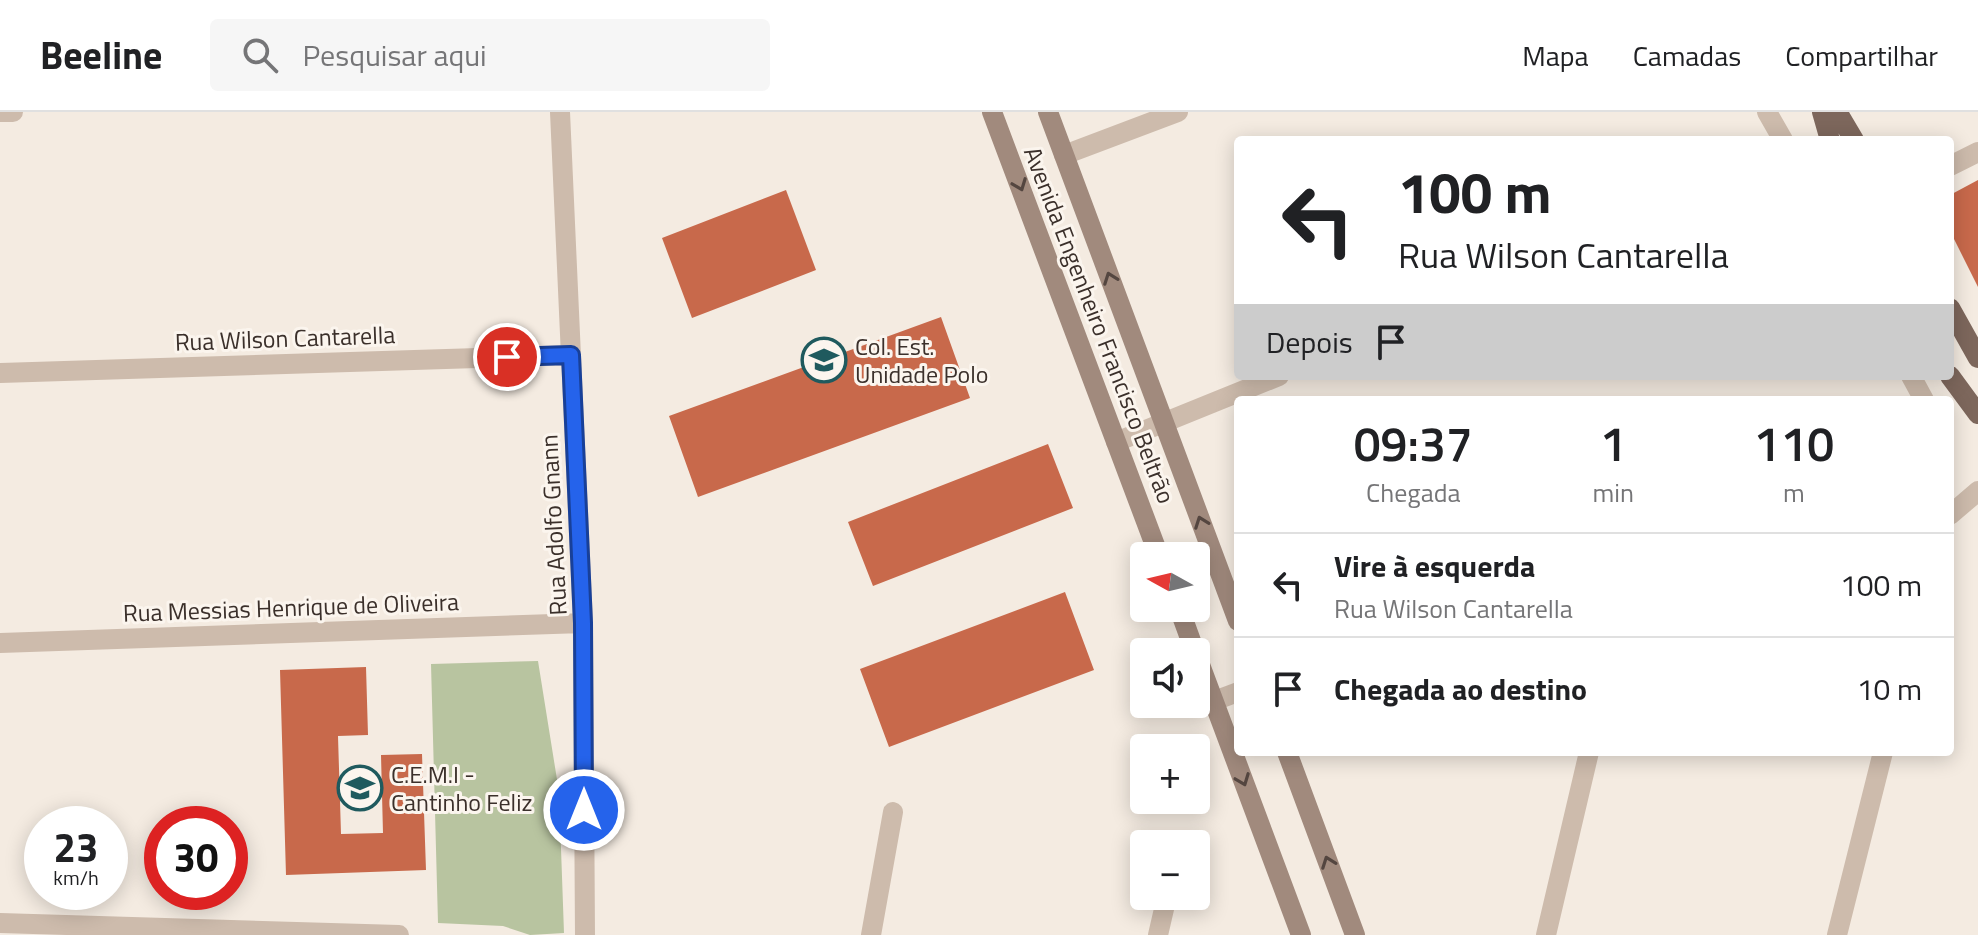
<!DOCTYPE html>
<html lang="pt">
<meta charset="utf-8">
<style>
body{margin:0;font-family:"Titillium Web",sans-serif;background:#f6f6f6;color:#202124;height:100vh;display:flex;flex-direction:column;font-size:30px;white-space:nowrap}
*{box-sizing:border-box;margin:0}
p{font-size:26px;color:#757577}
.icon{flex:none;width:44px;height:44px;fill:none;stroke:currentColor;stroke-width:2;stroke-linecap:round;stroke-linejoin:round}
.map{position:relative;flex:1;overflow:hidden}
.panel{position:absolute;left:1234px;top:284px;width:720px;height:360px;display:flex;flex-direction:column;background:#fff;border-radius:8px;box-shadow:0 4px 20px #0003}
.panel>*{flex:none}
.top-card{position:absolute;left:1234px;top:24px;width:720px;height:244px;border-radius:8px;box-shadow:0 4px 20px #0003;background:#fff;color:#202124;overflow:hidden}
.needle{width:52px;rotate:278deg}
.tools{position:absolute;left:1130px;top:430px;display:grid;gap:16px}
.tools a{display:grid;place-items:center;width:80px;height:80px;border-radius:8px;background:#fff;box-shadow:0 4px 20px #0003;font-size:40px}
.speed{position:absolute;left:24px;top:694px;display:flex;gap:16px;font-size:40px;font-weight:700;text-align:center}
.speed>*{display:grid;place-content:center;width:104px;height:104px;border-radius:50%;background:#fff;box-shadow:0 4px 20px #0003;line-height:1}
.speed small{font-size:20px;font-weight:400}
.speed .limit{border:12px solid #d22;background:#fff;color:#111}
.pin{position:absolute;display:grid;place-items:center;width:68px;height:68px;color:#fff;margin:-34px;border:4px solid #fff;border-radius:50%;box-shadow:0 2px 8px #0007}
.me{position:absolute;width:88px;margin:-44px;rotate:0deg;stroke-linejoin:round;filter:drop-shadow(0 0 6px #0008)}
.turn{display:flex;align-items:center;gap:28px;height:168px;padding:0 32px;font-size:36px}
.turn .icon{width:104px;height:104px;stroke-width:2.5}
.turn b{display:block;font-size:56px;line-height:68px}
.then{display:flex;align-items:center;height:76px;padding:0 32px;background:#0003;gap:16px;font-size:30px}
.eta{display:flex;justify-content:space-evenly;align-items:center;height:136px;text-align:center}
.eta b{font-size:48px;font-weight:600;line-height:56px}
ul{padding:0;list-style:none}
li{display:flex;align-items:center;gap:24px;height:104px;padding:0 32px;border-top:2px solid #e0e0e0}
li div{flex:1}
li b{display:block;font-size:30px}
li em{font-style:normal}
header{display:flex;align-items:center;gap:48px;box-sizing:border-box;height:112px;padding:0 40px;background:#fff;border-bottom:2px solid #e0e0e0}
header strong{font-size:38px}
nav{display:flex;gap:44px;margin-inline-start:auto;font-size:28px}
.search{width:560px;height:72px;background:#f6f6f6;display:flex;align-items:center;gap:20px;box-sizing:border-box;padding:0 28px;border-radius:8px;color:#757577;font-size:30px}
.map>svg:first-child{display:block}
.green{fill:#b8c4a0}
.building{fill:#c8694b}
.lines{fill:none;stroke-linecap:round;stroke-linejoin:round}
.street{stroke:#cdbbac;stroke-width:20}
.secondary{stroke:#a18a7d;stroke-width:20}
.primary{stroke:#7d675c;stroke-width:20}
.oneway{stroke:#544640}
.route-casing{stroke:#184099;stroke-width:20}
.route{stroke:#2563eb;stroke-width:14}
.labels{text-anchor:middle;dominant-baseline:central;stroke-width:6;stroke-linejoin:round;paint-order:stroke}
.street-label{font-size:24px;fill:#3b302b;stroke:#fbf5ee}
.poi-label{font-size:24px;fill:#3b302b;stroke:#fbf5ee;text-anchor:start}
</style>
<header>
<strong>Beeline</strong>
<div class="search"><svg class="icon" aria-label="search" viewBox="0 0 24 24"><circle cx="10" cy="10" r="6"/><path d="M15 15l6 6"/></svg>Pesquisar aqui</div>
<nav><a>Mapa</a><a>Camadas</a><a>Compartilhar</a></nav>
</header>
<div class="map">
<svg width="1978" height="823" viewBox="0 0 1978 823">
<rect width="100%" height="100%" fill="#f4ebe1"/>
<path class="green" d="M538,549L559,680L564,821L530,823L503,814L438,811L431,552Z"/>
<path class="building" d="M1978,68V175L1950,119V83Z
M786,78L816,158L692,206L662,126Z
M941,205L970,286L698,385L669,304Z
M1048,332L1073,396L873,474L848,410Z
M1065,480L1094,558L889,635L860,557Z
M366,555L368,623L338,624L341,722L383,721L381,643L422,642L426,758L286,763L280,558Z"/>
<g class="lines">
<path class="street" d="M0,0H13
M560,0L583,511L585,823
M1767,0L1783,28
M1064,43L1178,0
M1950,54L1978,40
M0,261L571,243
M1911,264L1924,288
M1116,330L1279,264
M1950,403L1978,379
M0,531L583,511
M1214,589L1238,580
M0,811L399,823
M871,823L893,700
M1158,823L1167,784
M1546,823L1589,640
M1837,823L1883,640"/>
<path class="secondary" d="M992,0L1159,444
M1048,0L1238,509
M1179,496L1195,540
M1196,542L1301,823
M1287,640L1355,823"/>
<path class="primary" d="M1822,0L1830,28
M1832,0L1841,6L1854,28
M1950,196L1978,246
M1950,264L1978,302"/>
</g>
<defs><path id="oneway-chevron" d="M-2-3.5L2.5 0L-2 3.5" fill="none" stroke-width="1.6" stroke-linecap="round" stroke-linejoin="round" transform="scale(2)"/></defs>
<g class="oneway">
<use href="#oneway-chevron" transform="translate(1020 73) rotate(69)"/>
<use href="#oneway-chevron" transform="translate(1110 166) rotate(-110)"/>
<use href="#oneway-chevron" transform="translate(1201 410) rotate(-110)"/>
<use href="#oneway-chevron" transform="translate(1243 668) rotate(69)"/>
<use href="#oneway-chevron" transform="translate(1328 750) rotate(-110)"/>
</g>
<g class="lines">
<g class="route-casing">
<path id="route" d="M507,245L571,243L583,511L584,698"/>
</g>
<use href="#route" class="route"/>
</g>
<defs>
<g id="school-ring" transform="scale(2.3)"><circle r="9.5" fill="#fbf5ee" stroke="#1f5a5e" stroke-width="1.5"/><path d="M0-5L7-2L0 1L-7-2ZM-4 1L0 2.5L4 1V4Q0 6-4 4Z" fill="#1f5a5e"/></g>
</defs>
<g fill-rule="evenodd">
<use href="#school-ring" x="824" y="248"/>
<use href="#school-ring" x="360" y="676"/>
</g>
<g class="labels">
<g class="street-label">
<text transform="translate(1100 213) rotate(69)">Avenida Engenheiro Francisco Beltrão</text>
<text transform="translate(285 226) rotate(-2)">Rua Wilson Cantarella</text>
<text transform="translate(553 413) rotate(-93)">Rua Adolfo Gnann</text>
<text transform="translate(291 495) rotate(-2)">Rua Messias Henrique de Oliveira</text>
</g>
<g class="poi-label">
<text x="855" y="234">Col. Est.<tspan x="855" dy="28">Unidade Polo</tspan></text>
<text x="391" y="662">C.E.M.I -<tspan x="391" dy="28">Cantinho Feliz</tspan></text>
</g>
</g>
</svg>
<div class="tools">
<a><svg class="needle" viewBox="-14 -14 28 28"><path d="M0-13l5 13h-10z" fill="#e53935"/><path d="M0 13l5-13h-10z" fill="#757577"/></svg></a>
<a><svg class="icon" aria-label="sound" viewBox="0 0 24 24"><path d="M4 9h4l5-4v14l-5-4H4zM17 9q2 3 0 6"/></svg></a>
<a>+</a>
<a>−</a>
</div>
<div class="speed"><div>23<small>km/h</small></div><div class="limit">30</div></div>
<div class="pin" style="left:507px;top:245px;background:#d93025"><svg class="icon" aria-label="arrive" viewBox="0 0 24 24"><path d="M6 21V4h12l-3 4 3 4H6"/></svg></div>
<svg class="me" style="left:584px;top:698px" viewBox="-20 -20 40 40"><circle r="17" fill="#2563eb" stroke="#fff" stroke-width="3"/><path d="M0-11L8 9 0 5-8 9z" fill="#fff"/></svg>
<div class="top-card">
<div class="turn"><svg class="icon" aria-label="left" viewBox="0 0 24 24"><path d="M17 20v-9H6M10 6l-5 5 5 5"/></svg><div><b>100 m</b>Rua Wilson Cantarella</div></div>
<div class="then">Depois<svg class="icon" aria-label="arrive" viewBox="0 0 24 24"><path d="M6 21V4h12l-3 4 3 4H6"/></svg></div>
</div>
<section class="panel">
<div class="eta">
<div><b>09:37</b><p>Chegada</p></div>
<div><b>1</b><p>min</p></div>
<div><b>110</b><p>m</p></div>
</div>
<ul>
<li><svg class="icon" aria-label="left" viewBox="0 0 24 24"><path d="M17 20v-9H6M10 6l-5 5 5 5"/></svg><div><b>Vire à esquerda</b><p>Rua Wilson Cantarella</p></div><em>100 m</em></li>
<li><svg class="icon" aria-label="arrive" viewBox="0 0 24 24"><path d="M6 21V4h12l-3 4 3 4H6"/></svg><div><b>Chegada ao destino</b></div><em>10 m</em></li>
</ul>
</section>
</div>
